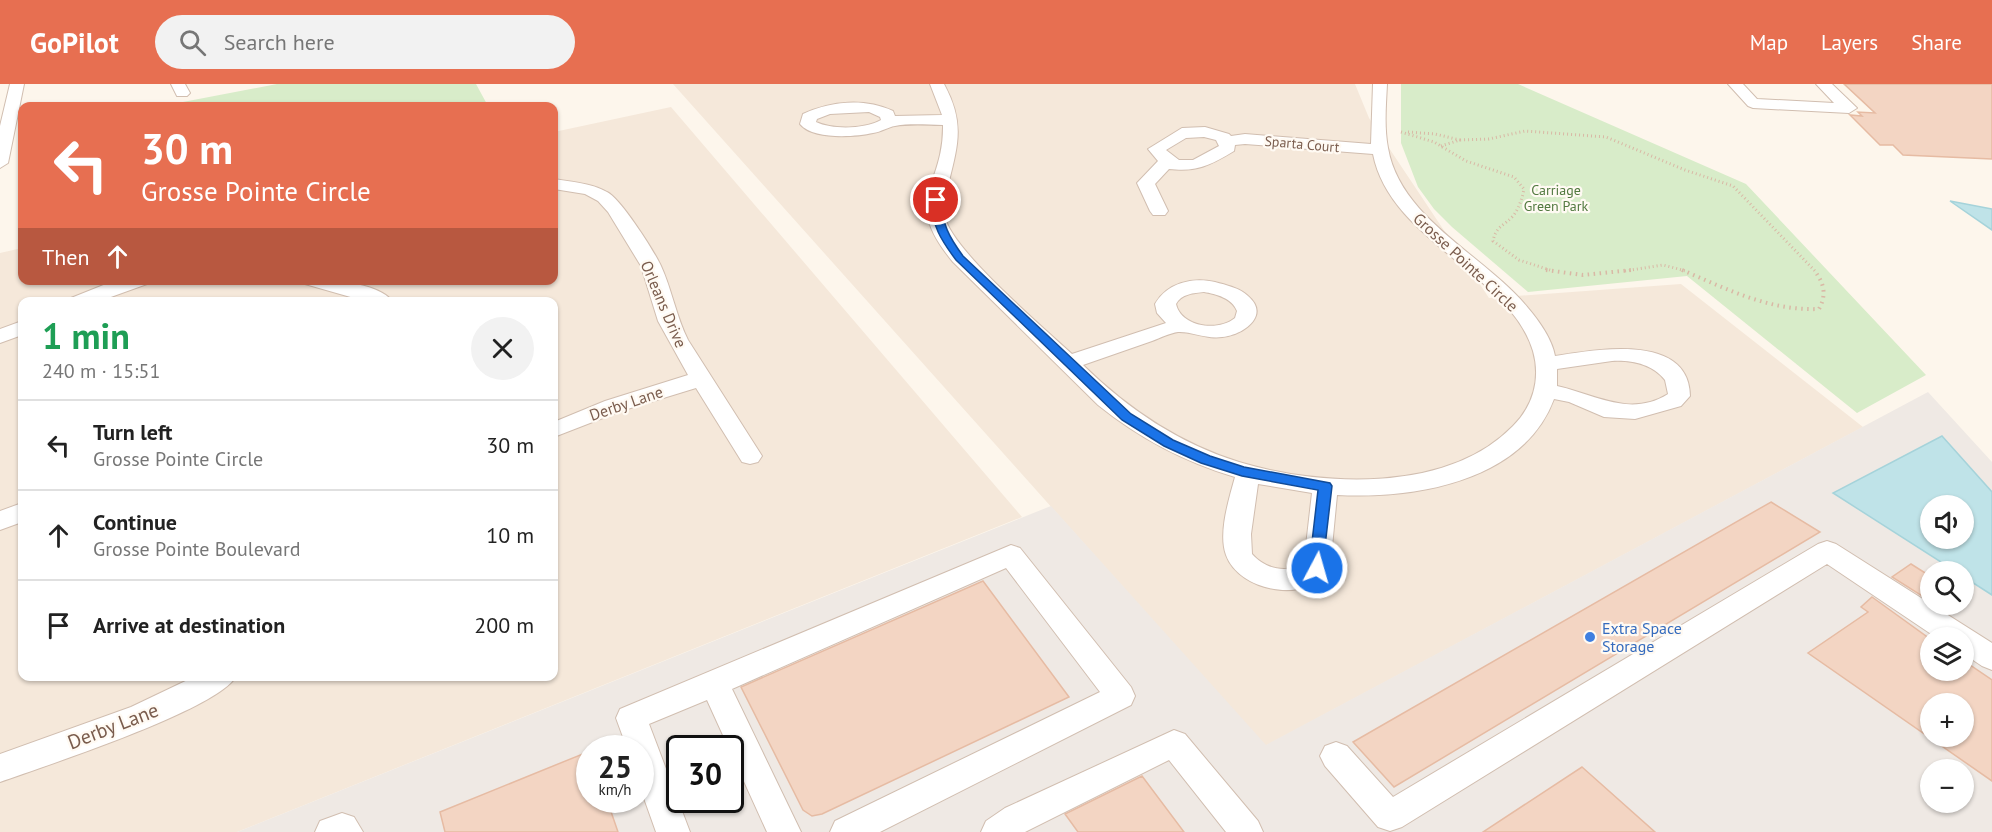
<!DOCTYPE html>
<meta charset="utf-8">
<style>
body{margin:0;font-family:"PT Sans",sans-serif;background:#f2f2f2;color:#222;height:100vh;display:flex;flex-direction:column;font-size:22px;white-space:nowrap}
*{box-sizing:border-box;margin:0}
p{font-size:20px;color:#767676}
.icon{flex:none;width:33px;height:33px;fill:none;stroke:currentColor;stroke-width:2;stroke-linecap:round;stroke-linejoin:round}
.map{position:relative;flex:1;overflow:hidden}
.details{position:absolute;left:18px;top:213px;width:540px;height:384px;display:flex;flex-direction:column;background:#fff;border-radius:12px;box-shadow:0 2px 4px #0004}
.details>*{flex:none}
.guide{position:absolute;left:18px;top:18px;width:540px;height:183px;border-radius:12px;box-shadow:0 2px 4px #0004;background:#e76f51;color:#fff;overflow:hidden}
.controls{position:absolute;left:1920px;top:411px;display:grid;gap:12px}
.controls a{display:grid;place-items:center;width:54px;height:54px;border-radius:50%;background:#fff;box-shadow:0 2px 4px #0004;font-size:30px}
.speed{position:absolute;left:576px;top:651px;display:flex;gap:12px;font-size:30px;font-weight:700;text-align:center}
.speed>*{display:grid;place-content:center;width:78px;height:78px;border-radius:50%;background:#fff;box-shadow:0 2px 4px #0004;line-height:1}
.speed small{font-size:15px;font-weight:400}
.speed .limit{border:3px solid #111;border-radius:9px;background:#fff;color:#111}
.pin{position:absolute;display:grid;place-items:center;width:51px;height:51px;color:#fff;margin:-26px;border:3px solid #fff;border-radius:50%;box-shadow:0 2px 6px #0007}
.me{position:absolute;width:66px;margin:-33px;rotate:6deg;stroke-linejoin:round;filter:drop-shadow(0 0 4px #0008)}
.turn{display:flex;align-items:center;gap:21px;height:126px;padding:0 24px;font-size:27px}
.turn .icon{width:78px;height:78px;stroke-width:2.5}
.turn b{display:block;font-size:42px;line-height:51px}
.then{display:flex;align-items:center;height:57px;padding:0 24px;background:#0003;gap:12px;font-size:22px}
.round{display:grid;place-items:center;flex:none;width:63px;height:63px;border-radius:32px;background:#f2f2f2}
.overview{display:flex;align-items:center;justify-content:space-between;height:102px;padding:0 24px}
h1{font-size:36px;font-weight:800;line-height:45px;color:#1e9e55}
ul{padding:0;list-style:none}
li{display:flex;align-items:center;gap:18px;height:90px;padding:0 24px;border-top:2px solid #e0e0e0}
li div{flex:1}
li b{display:block;font-size:22px}
li em{font-style:normal}
header{display:flex;align-items:center;gap:36px;box-sizing:border-box;height:84px;padding:0 30px;background:#e76f51;color:#fff}
header strong{font-size:28px}
nav{display:flex;gap:33px;margin-inline-start:auto;font-size:21px}
.search{width:420px;height:54px;background:#f2f2f2;display:flex;align-items:center;gap:15px;box-sizing:border-box;padding:0 21px;border-radius:33px;color:#767676;font-size:22px}
.map>svg:first-child{display:block}
.residential{fill:#f5e8da;fill-rule:evenodd}
.industrial{fill:#efe9e4;fill-rule:evenodd}
.green{fill:#d8ecc9}
.water{fill:#bfe3e8;stroke:#a5d3da;stroke-width:1.5;fill-rule:evenodd}
.building{fill:#f3d5c3;stroke:#e6bba3;stroke-width:1.5;fill-rule:evenodd}
.lines{fill:none;stroke-linecap:round;stroke-linejoin:round}
.minor-casing{stroke:#d1beb0;stroke-width:2}
.path-far1{stroke:#d9b8a5;stroke-width:3;stroke-dasharray:1 3;stroke-linecap:butt}
.path{stroke:#d9b8a5;stroke-width:4;stroke-dasharray:1.5 4.5;stroke-linecap:butt}
.minor{fill:#fff;fill-rule:evenodd}
.route{fill:#1a73e8;stroke:#114b97;stroke-width:1.5}
.shop-dot{fill:#3f7fe0;stroke:#fffaf3;stroke-width:2}
.labels{text-anchor:middle;dominant-baseline:central;stroke-width:4.5;stroke-linejoin:round;paint-order:stroke}
.far-street-label{font-size:14px;fill:#7a5c4d;stroke:#fffaf3}
.far-park-label{font-size:14px;fill:#537a41;stroke:#fffaf3}
.street-label{font-size:16px;fill:#7a5c4d;stroke:#fffaf3}
.shop-label{font-size:16px;fill:#366cbe;stroke:#fffaf3;text-anchor:start}
.near-street-label{font-size:20px;fill:#7a5c4d;stroke:#fffaf3}
</style>
<header>
<strong>GoPilot</strong>
<div class="search"><svg class="icon" aria-label="search" viewBox="0 0 24 24"><circle cx="10" cy="10" r="6"/><path d="M15 15l6 6"/></svg>Search here</div>
<nav><a>Map</a><a>Layers</a><a>Share</a></nav>
</header>
<div class="map">
<svg width="1992" height="748" viewBox="0 0 1992 748">
<rect width="100%" height="100%" fill="#fdf6ec"/>
<path class="residential" d="M673,0H1355L1369,34L1489,214L1681,200L1863,343L1265,662Z
M671,23L1022,433L237,748H0V169L22,164V196H554V48ZM22,218H554V592H22Z"/>
<path class="industrial" d="M1928,308L1992,378V748H237L1051,422L1266,661ZM1930,422H1964V454H1930ZM1930,488H1964V520H1930ZM1930,554H1964V586H1930ZM1930,620H1964V652H1930ZM590,664H640V716H590ZM680,664H730V716H680ZM1930,686H1964V718H1930Z"/>
<path class="green" d="M277,0H476L488,22H162Z
M1401,0H1518L1746,100L1926,291L1857,329L1687,192L1528,208L1452,143L1434,125L1418,103L1401,59Z"/>
<path class="water" d="M1950,117L1992,125V146Z
M1942,352L1992,408V511L1964,493V488L1955,487L1833,409ZM1930,422H1964V454H1930Z"/>
<path class="building" d="M1844,0H1992V75L1903,71L1893,61H1880L1850,31L1862,32L1858,28L1875,29Z
M1771,418L1820,448L1394,703L1353,658Z
M1911,480L1930,492V517L1892,493Z
M983,497L1069,613L822,730L812,732L803,726L741,603Z
M1872,513L1930,555V586H1964V577L1992,596V697L1808,569L1868,528L1861,523ZM1930,620H1964V652H1930Z
M590,667V716H607L618,748H445L440,728Z
M1582,683L1655,748H1483Z
M1142,692L1184,748H1078L1065,730Z"/>
<g class="lines">
<g class="minor-casing">
<path id="minor" d="M10,0H24L8,79L0,84V42Z
M171,0H185L190,9L187,12H177Z
M930,0H944C964,37 959,58 949,97C946,109 943,121 945,133C951,165 1044,244 1072,270L1166,239L1157,229L1155,220C1167,199 1192,193 1215,198C1226,201 1240,204 1248,212C1269,230 1247,248 1228,252C1208,257 1192,247 1178,248C1170,249 1160,254 1152,257C1129,265 1106,273 1083,281C1128,325 1178,359 1239,378C1322,403 1448,409 1513,342C1533,322 1541,295 1533,267C1510,190 1390,157 1373,70L1245,60L1235,61L1234,67C1209,82 1197,88 1169,85L1155,100L1168,127L1165,131H1153L1150,127L1137,99L1158,77L1148,65L1182,44L1205,43L1229,50L1231,52L1245,50L1371,60L1373,0H1387C1386,21 1384,43 1388,64C1400,135 1486,172 1528,224C1539,237 1552,255 1555,272C1594,266 1689,248 1690,312L1681,322L1635,335L1604,333L1569,318L1554,315C1523,398 1414,415 1337,411L1330,484C1310,521 1239,508 1226,471C1218,449 1229,415 1235,393C1184,378 1139,354 1098,321L953,178C900,114 944,105 943,41C928,41 911,39 895,42C888,43 881,48 873,49C855,53 813,56 800,40L803,30C832,17 864,14 893,27L895,32L942,31ZM869,28L880,33L881,36C865,45 833,46 816,38L817,35L830,30ZM1204,53L1216,56L1219,62L1193,76H1179L1166,66L1186,54ZM1204,208C1216,210 1232,214 1237,227L1235,234C1218,248 1181,243 1176,220C1181,210 1194,209 1204,208ZM1612,277C1632,276 1652,280 1665,296L1668,310C1630,334 1594,310 1557,302V285ZM1258,400L1312,409L1304,479C1287,490 1265,485 1252,470L1251,450Z
M1728,0H1743L1757,15L1834,19L1816,0H1832L1857,24L1849,29L1753,24L1748,22Z
M554,95C572,98 591,99 607,108C621,115 654,167 661,182C672,206 676,232 688,256L762,372L758,378L750,380L742,378L696,304L621,327L554,353V338L605,317L688,291L658,237L641,182L608,128L598,117L585,110L554,105Z
M116,196H149L147,200L97,218H68L71,214Z
M303,196C325,196 378,197 393,218H368L305,200Z
M22,237V251L0,259V245Z
M22,419V438L0,446V427Z
M1827,457L1836,460L1992,559V586L1982,582L1964,570V554H1937L1827,480L1402,743L1390,747L1378,743L1325,682L1320,672L1325,662L1336,658L1347,662L1393,713L1818,460Z
M1011,461L1020,464L1131,603L1135,612L1131,621L880,748H830L835,737L1100,608L1006,484L732,605L801,748H767L707,616L649,640L690,748H656L640,703V664H627L616,634L620,625Z
M196,592H236C220,625 42,683 0,698V670L131,623Z
M1174,646L1185,650L1258,737L1263,748H1226L1169,676L1025,748H981L986,737L1005,724Z
M342,729L354,733L363,748H315L320,737Z"/>
</g>
<path class="path-far1" d="M1401,48L1434,58L1466,77L1514,93L1524,105C1522,115 1519,124 1513,132C1504,142 1496,142 1493,157L1519,176L1553,187
M1408,48L1435,50L1460,56
M1441,62L1460,56L1489,55L1525,47L1606,53L1685,86L1733,102L1815,187
M1625,187L1663,181L1686,187"/>
<path class="path" d="M1546,186L1583,191L1632,186
M1682,186C1727,205 1769,227 1819,225C1827,210 1824,199 1814,186"/>
<use href="#minor" class="minor"/>
</g>
<path class="route" d="M936,113L941,116C942,140 949,153 963,172L1131,330L1173,356L1210,372L1244,383L1330,399L1332,402L1322,488H1311L1309,484L1318,406L1242,392L1201,379L1164,362L1122,336L956,176C941,156 932,142 931,116Z"/>
<circle class="shop-dot" cx="1590" cy="553" r="6"/>
<g class="labels">
<g class="far-street-label">
<text transform="translate(1302 60) rotate(5)">Sparta Court</text>
</g>
<g class="far-park-label">
<text x="1556" y="106">Carriage<tspan x="1556" dy="16">Green Park</tspan></text>
</g>
<g class="street-label">
<text transform="translate(1466 178) rotate(43)">Grosse Pointe Circle</text>
<text transform="translate(664 220) rotate(67)">Orleans Drive</text>
<text transform="translate(626 319) rotate(-19)">Derby Lane</text>
</g>
<g class="shop-label">
<text x="1602" y="544">Extra Space<tspan x="1602" dy="18">Storage</tspan></text>
</g>
<g class="near-street-label">
<text transform="translate(113 642) rotate(-21)">Derby Lane</text>
</g>
</g>
</svg>
<div class="controls">
<a><svg class="icon" aria-label="sound" viewBox="0 0 24 24"><path d="M4 9h4l5-4v14l-5-4H4zM17 9q2 3 0 6"/></svg></a>
<a><svg class="icon" aria-label="search" viewBox="0 0 24 24"><circle cx="10" cy="10" r="6"/><path d="M15 15l6 6"/></svg></a>
<a><svg class="icon" aria-label="layers" viewBox="0 0 24 24"><path d="M12 4l9 5-9 5-9-5zM3 14l9 5 9-5"/></svg></a>
<a>+</a>
<a>−</a>
</div>
<div class="speed"><div>25<small>km/h</small></div><div class="limit">30</div></div>
<div class="pin" style="left:936px;top:116px;background:#d93025"><svg class="icon" aria-label="arrive" viewBox="0 0 24 24"><path d="M6 21V4h12l-3 4 3 4H6"/></svg></div>
<svg class="me" style="left:1317px;top:484px" viewBox="-20 -20 40 40"><circle r="17" fill="#1a73e8" stroke="#fff" stroke-width="3"/><path d="M0-11L8 9 0 5-8 9z" fill="#fff"/></svg>
<div class="guide">
<div class="turn"><svg class="icon" aria-label="left" viewBox="0 0 24 24"><path d="M17 20v-9H6M10 6l-5 5 5 5"/></svg><div><b>30 m</b>Grosse Pointe Circle</div></div>
<div class="then">Then<svg class="icon" aria-label="ahead" viewBox="0 0 24 24"><path d="M12 20V5M6 11l6-6 6 6"/></svg></div>
</div>
<section class="details">
<div class="overview"><div><h1>1 min</h1><p>240 m · 15:51</p></div><a class="round"><svg class="icon" aria-label="close" viewBox="0 0 24 24"><path d="M6 6l12 12M18 6L6 18"/></svg></a></div>
<ul>
<li><svg class="icon" aria-label="left" viewBox="0 0 24 24"><path d="M17 20v-9H6M10 6l-5 5 5 5"/></svg><div><b>Turn left</b><p>Grosse Pointe Circle</p></div><em>30 m</em></li>
<li><svg class="icon" aria-label="ahead" viewBox="0 0 24 24"><path d="M12 20V5M6 11l6-6 6 6"/></svg><div><b>Continue</b><p>Grosse Pointe Boulevard</p></div><em>10 m</em></li>
<li><svg class="icon" aria-label="arrive" viewBox="0 0 24 24"><path d="M6 21V4h12l-3 4 3 4H6"/></svg><div><b>Arrive at destination</b></div><em>200 m</em></li>
</ul>
</section>
</div>
